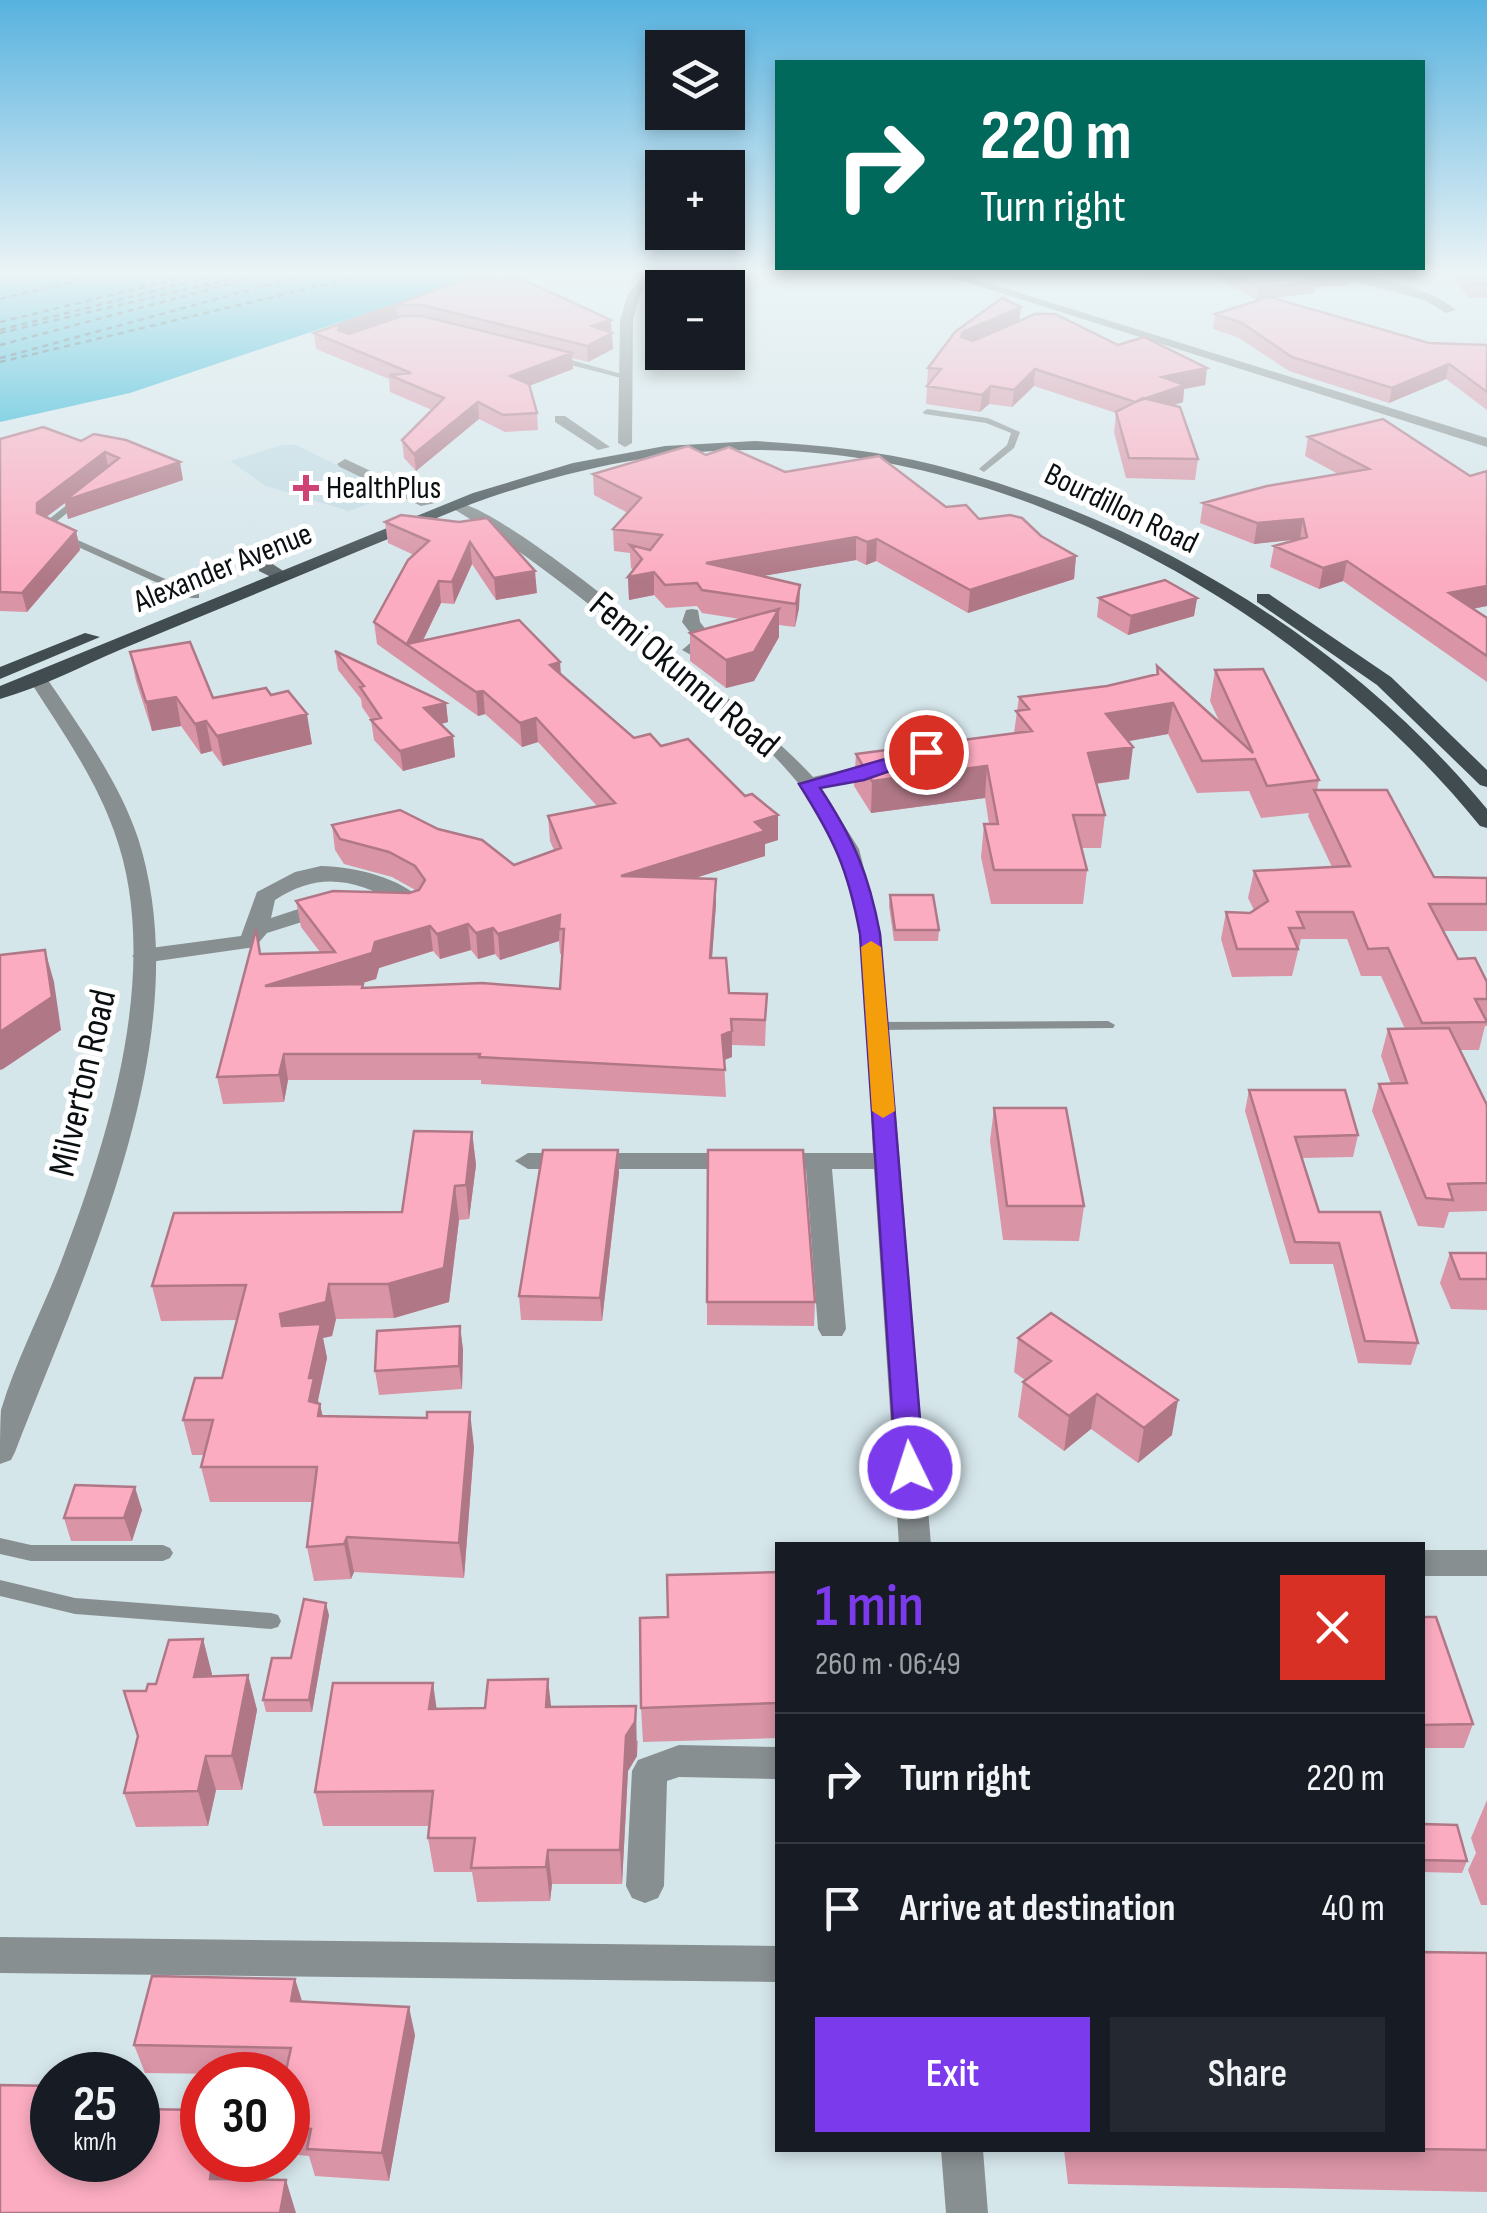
<!DOCTYPE html>
<meta charset="utf-8">
<style>
body{margin:0;font-family:"Sofia Sans Condensed",sans-serif;background:#242831;color:#f1f3f6;height:100vh;display:flex;flex-direction:column;font-size:38px;white-space:nowrap}
*{box-sizing:border-box;margin:0}
p{font-size:32px;color:#9ea1a6}
.icon{flex:none;width:55px;height:55px;fill:none;stroke:currentColor;stroke-width:2;stroke-linecap:round;stroke-linejoin:round}
.map{position:relative;flex:1;overflow:hidden}
.panel{position:absolute;left:775px;top:1542px;width:650px;height:610px;display:flex;flex-direction:column;background:#171b24;border-radius:0px;box-shadow:0 5px 15px #0003}
.panel>*{flex:none}
.guide{position:absolute;left:775px;top:60px;width:650px;height:210px;border-radius:0px;box-shadow:0 5px 15px #0003;background:#00695c;color:#fff;overflow:hidden}
.buttons{position:absolute;left:645px;top:30px;display:grid;gap:20px}
.buttons a{display:grid;place-items:center;width:100px;height:100px;border-radius:0px;background:#171b24;box-shadow:0 5px 15px #0003;font-size:50px}
.speed{position:absolute;left:30px;top:2052px;display:flex;gap:20px;font-size:50px;font-weight:700;text-align:center}
.speed>*{display:grid;place-content:center;width:130px;height:130px;border-radius:50%;background:#171b24;box-shadow:0 5px 15px #0003;line-height:1}
.speed small{font-size:25px;font-weight:400}
.speed .limit{border:15px solid #d22;background:#fff;color:#111}
.pin{position:absolute;display:grid;place-items:center;width:85px;height:85px;color:#fff;margin:-42px;border:5px solid #fff;border-radius:50%;box-shadow:0 2px 10px #0007}
.me{position:absolute;width:110px;margin:-55px;rotate:356deg;stroke-linejoin:round;filter:drop-shadow(0 0 8px #0008)}
.turn{display:flex;align-items:center;gap:35px;height:210px;padding:0 40px;font-size:45px}
.turn .icon{width:130px;height:130px;stroke-width:2.5}
.turn b{display:block;font-size:70px;line-height:85px}
.round{display:grid;place-items:center;flex:none;width:105px;height:105px;border-radius:0px;background:#242831}
.overview{display:flex;align-items:center;justify-content:space-between;height:170px;padding:0 40px}
h1{font-size:60px;font-weight:600;line-height:75px;color:#7c3aed}
.button{display:flex;gap:20px;margin-top:auto;padding:20px 40px}
.button a{flex:1;height:115px;border-radius:0px;background:#7c3aed;color:#fff;font-size:40px;font-weight:600;line-height:115px;text-align:center}
.button a+a{background:#242831;color:#f1f3f6}
ul{padding:0;list-style:none}
li{display:flex;align-items:center;gap:30px;height:130px;padding:0 40px;border-top:2px solid #363941}
li div{flex:1}
li b{display:block;font-size:38px}
li em{font-style:normal}
.map>svg:first-child{display:block}
.built{fill:#c1dbe3}
.water{fill:#1db0d1}
.lines{fill:none;stroke-linecap:round;stroke-linejoin:round}
.ferry{stroke:#174e5c;stroke-width:2.5;stroke-dasharray:6 5;stroke-linecap:butt}
.service{fill:#888f91;fill-rule:evenodd}
.minor{fill:#888f91;fill-rule:evenodd}
.tertiary{fill:#888f91;fill-rule:evenodd}
.secondary{fill:#5e686b;fill-rule:evenodd}
.primary{fill:#404c50;fill-rule:evenodd}
.wall{fill:#d994a6;fill-rule:evenodd}
.shaded-wall{fill:#b07887}
.building{fill:#fcacc1;stroke:#b07887;stroke-width:2.5;fill-rule:evenodd}
.route{fill:#7c3aed;stroke:#51269a;stroke-width:2.5}
.slow{fill:#f59e0b}
.poi-dot{fill:#ce4274;stroke:#fff;stroke-width:4}
.labels{text-anchor:middle;dominant-baseline:central;stroke-width:10;stroke-linejoin:round;paint-order:stroke}
.far-poi-label{font-size:32px;fill:#0a1012;stroke:#fff;text-anchor:start}
.far-street-label{font-size:32px;fill:#0a1012;stroke:#fff}
.street-label{font-size:38px;fill:#0a1012;stroke:#fff}
</style>
<div class="map">
<svg width="1487" height="2213" viewBox="0 0 1487 2213">
<rect width="100%" height="100%" fill="#d5e6eb"/>
<path class="built" d="M282,445H296L396,494L349,511L266,486L230,461Z"/>
<path class="water" d="M0,270H495L130,393L0,422Z"/>
<g class="lines">
<path class="ferry" d="M0,277L30,270
M0,299L122,270
M0,322L214,270
M0,330L237,270
M0,333L270,270
M0,345L283,270
M0,358L323,270
M0,362L386,270"/>
<path class="service" d="M551,356H557L632,377L625,379L551,360Z
M927,409L988,418L1020,432L1014,448L984,472L979,469L981,467L1007,445L1011,433L986,423L924,414L923,412Z
M78,496L86,498L51,526L53,529L199,594V598H191L47,533L41,526L43,524Z
M1108,1021L1115,1025L1113,1028L877,1030L870,1026L877,1022Z
M0,1538L31,1545H163L170,1548L173,1553L170,1558L163,1561H31L0,1554Z
M0,1580L75,1598L271,1613L278,1615L281,1621L278,1627L271,1629L75,1614L0,1596Z"/>
<path class="minor" d="M928,270H946L1487,438V447Z
M1311,270C1349,270 1428,285 1456,310L1446,313L1424,300Z
M555,416H565L610,447L598,450L555,422Z
M345,459L433,500L435,503L421,506L340,467L337,464Z
M452,502C497,496 775,733 813,777L886,760L896,766L865,780L821,788L859,849L881,934L931,1545H899L874,1169H832L846,1329L842,1336H822L818,1329L806,1169H528L515,1161L528,1153H873C868,1066 871,939 842,859C808,764 712,702 636,642C577,594 518,547 452,508Z
M692,609L698,610L700,622L714,640L691,655L682,650L695,639L682,622L686,610Z
M321,866C355,867 401,877 425,903L407,915L399,913L396,908L399,904C355,879 319,871 275,900L271,918L332,898L340,900L343,905L340,910L267,933L255,947L143,963L132,956L143,949L241,936L257,892L295,872Z
M1422,1550H1487V1576H1422Z
M679,1745L778,1747V1779L679,1777L667,1781L664,1886L658,1898L645,1903L632,1898L626,1886L632,1771L638,1760Z
M0,1937L778,1946V1982L0,1973Z
M941,2150H983L988,2213H946Z"/>
<path class="tertiary" d="M648,270H661L640,294L633,320L632,443L625,447L618,443L620,320L628,294Z
M37,672L44,674C78,725 118,779 138,838C201,1036 85,1270 15,1452L11,1460L0,1464C0,1447 0,1426 1,1410C16,1360 42,1311 61,1262C110,1135 163,964 114,831C94,775 59,727 28,678Z"/>
<path class="secondary" d="M259,563H271L291,576L277,580L259,571Z"/>
<path class="primary" d="M755,441C816,445 876,450 935,465C1146,518 1349,642 1487,809V828L1480,826C1312,619 1027,451 755,450C664,449 574,469 488,498C447,512 407,532 366,548C285,582 204,615 122,649C82,666 42,687 0,699V686L473,493L573,463L665,446Z
M1257,594H1269L1391,677L1487,770V787L1480,785L1377,685L1257,602Z
M85,633L100,637L0,679V667Z"/>
</g>
<path class="wall" d="M696,270L728,288H683V283Z
M1136,270H1339L1349,274L1347,285L1315,287L1314,293L1271,298L1429,343L1487,345V410L1446,379L1389,403L1289,371L1239,338L1213,329L1215,314L1264,299L1256,300L1207,271L1148,279Z
M1447,270H1487V298H1469Z
M479,275L611,333L613,349L588,362L572,358L573,369L530,385L537,413L538,430L505,432L479,419L416,471L404,458L402,440L432,410L390,392L389,379L316,349L314,333Z
M1020,321L1207,368L1205,385L1184,389L1183,402L1173,405L1198,459L1195,480L1126,478L1114,432L1116,413L1034,386L1012,407L989,404L980,412L926,404L928,368Z
M1308,437L1470,476L1487,471V606L1473,609L1487,618V682L1343,581L1319,589L1270,567L1274,546L1300,539L1254,544L1200,523L1203,503L1338,474L1305,456Z
M0,439L81,441L183,480L68,519L65,503L46,517L76,531L80,550L27,612L0,611Z
M706,455L946,507L979,519L1041,536L1076,556L1074,579L968,613L876,561L866,565L856,560L761,576L800,585L799,608L795,627L779,625V637L754,681L726,688L690,661V633L740,619L702,613L697,606L666,608L654,595L629,600L628,577L633,570L631,568L630,553L614,551L613,529L628,513L594,495L593,474Z
M385,522H459L537,593L496,600L472,564L454,604L441,603L423,641L560,662L561,674L634,738L661,746L778,840L765,844V856L694,878L716,904L712,958L729,993L766,1020L765,1046L732,1045V1057L724,1060L726,1097L481,1084V1080H288L284,1102L223,1104L217,1077L261,954L320,952L301,927L296,901L409,893L417,891L392,877L344,864L335,850L332,825L438,829L514,865L554,850L550,841L548,816L597,806L538,742L522,747L485,714L478,716L377,644L374,622L414,555L388,543ZM559,941L560,954H562L560,989L363,988L357,984L376,979L379,968L433,951L440,959L471,950L478,959L495,954L500,960Z
M1099,598H1197L1194,616L1128,635L1097,617Z
M335,651L446,703L448,722L441,724L453,736L455,757L403,771L374,740L371,720L362,707L361,699L338,670Z
M130,652L213,698L312,744L223,766L212,751L201,754L181,726L152,731L136,681Z
M1157,666L1220,723L1210,701L1215,670L1319,780L1317,790L1434,877L1487,878V931H1443L1458,959L1487,982V1026H1485L1479,1050H1460L1487,1105V1211L1449,1212L1444,1228L1418,1226L1372,1111L1379,1084H1391L1381,1056L1388,1029H1405L1381,976H1361L1347,939H1301L1292,976L1232,977L1221,939L1226,912L1250,913L1254,910L1248,898L1254,871L1332,867L1308,816L1309,813L1261,818L1249,791L1197,793L1168,734L1128,741L1129,779L1096,784L1105,815L1101,848H1081L1087,870L1083,904H991L981,857L984,824H989L985,798L871,813L854,786L856,754L1014,733L1019,697L1107,686L1156,675Z
M890,895L939,930L938,941H894L889,906Z
M1249,1090L1358,1135L1353,1157L1301,1158L1319,1212L1418,1343L1411,1365L1358,1363L1333,1264H1290L1245,1111Z
M994,1108L1084,1206L1079,1241L1003,1240L990,1141Z
M472,1132L476,1165L469,1219L459,1220L449,1302L394,1318L336,1319L332,1336L323,1338L327,1358L318,1400L323,1416L474,1447L464,1578L354,1572L351,1579L314,1581L307,1547L313,1502H210L201,1467L204,1455H192L183,1420L222,1378L237,1320L161,1321L152,1286L402,1212Z
M618,1150L619,1173L602,1321L521,1320L519,1296Z
M1450,1253H1487V1310L1451,1309L1440,1283Z
M707,1302H815L814,1326L707,1325Z
M460,1326L463,1350L462,1389L379,1395L375,1371Z
M1018,1338L1172,1435L1138,1463L1091,1429L1064,1451L1018,1417L1023,1382L1025,1380L1014,1372Z
M142,1510L132,1541H71L64,1518Z
M778,1572V1738L643,1742L641,1708L668,1617Z
M329,1615L312,1712H266L263,1700L291,1658Z
M1422,1617L1473,1724L1464,1748H1422Z
M203,1639L212,1676L248,1675L257,1710L242,1790H216L208,1826L136,1827L124,1793L138,1736L156,1684Z
M551,1707L638,1741L637,1756L628,1771L622,1884H552L550,1901L477,1902L472,1872H434L428,1838L429,1826H323L315,1792L437,1709Z
M1487,1800V1905H1481L1468,1870L1476,1853L1471,1838Z
M1422,1824L1467,1861L1462,1873L1422,1872Z
M1422,1952L1487,1953V2192L1068,2184L1064,2150H1422Z
M295,1979L302,2001L415,2035L389,2181L315,2176L309,2156L298,2155L290,2128L292,2114H291L288,2104V2075L145,2073L134,2045Z"/>
<path class="shaded-wall" d="M734,270H744L728,293V288H722V286Z
M1150,270H1207L1148,279Z
M1349,274L1347,285L1315,287L1314,293L1256,300L1258,288L1307,277Z
M396,305L398,320L342,340L340,346L338,330L340,325Z
M1021,307L1019,323L962,349L961,337L963,332Z
M611,320L613,349L588,362L587,346L592,326Z
M572,353L573,369L511,393L510,376Z
M1449,364L1446,379L1389,403L1392,388Z
M1207,368L1205,385L1184,389L1183,402L1133,419L1162,377Z
M1035,369L1034,386L1012,407L1014,390Z
M991,386L989,404L980,412L982,395Z
M478,402L479,419L416,471L414,454Z
M105,452L109,470L180,462L183,480L68,519L65,503L41,521L37,513V503Z
M1303,519L1300,539L1254,544L1257,523Z
M76,531L80,550L27,612L22,593Z
M856,537V560L706,586V563Z
M877,539L876,561L866,565L867,542Z
M470,542L472,564L454,604L452,582Z
M1076,556L1074,579L968,613L970,590Z
M1347,561L1343,581L1319,589L1323,568Z
M535,571L537,593L496,600L494,578Z
M654,572V595L629,600L628,577Z
M439,581L441,603L417,652L407,645Z
M800,585L799,608L795,627L796,604Z
M1487,586V606L1444,614L1449,593Z
M1197,598L1194,616L1128,635L1131,616Z
M779,609V637L754,681L726,688V660Z
M560,662L561,685L550,665Z
M483,691L485,714L478,716L476,692Z
M176,697L181,726L152,731L146,702Z
M446,703L448,722L426,728L424,708Z
M1173,703L1168,734L1102,746L1106,714Z
M307,714L312,744L223,766L217,736Z
M536,718L538,742L522,747L520,723Z
M206,721L212,751L201,754L195,724Z
M453,736L455,757L403,771L400,751Z
M1133,747L1129,779L1084,785L1088,753Z
M987,766L985,798L871,813L872,781Z
M778,815V840L765,844V856L623,901L621,876L755,822Z
M716,879V904L710,984V958Z
M560,915L559,941L500,960L498,934Z
M468,924L471,950L440,959L437,934Z
M430,926L433,951L379,968L376,979L270,1011L265,986L375,942Z
M493,928L495,954L478,959L476,933Z
M45,950L54,982L61,1030L3,1069L0,1070V1032Z
M732,1031V1057L722,1061V1035Z
M284,1054L288,1080L284,1102L279,1075Z
M472,1132L476,1165L469,1219L466,1185Z
M618,1150L619,1173L602,1321L600,1298Z
M455,1186L459,1220L449,1302L394,1318L388,1284Z
M329,1284L336,1319L332,1336L323,1338L327,1358L318,1400L319,1408L320,1404L327,1438L324,1451L287,1349L280,1314Z
M460,1326L463,1350L462,1389L459,1366Z
M1097,1394L1091,1429L1064,1451L1069,1416Z
M1178,1400L1172,1435L1138,1463L1144,1428Z
M470,1412L474,1447L464,1578L459,1543Z
M135,1487L142,1510L132,1541L124,1518Z
M347,1537L354,1572L351,1579L344,1544Z
M326,1603L329,1615L312,1712L309,1700Z
M203,1639L212,1674L204,1711L194,1677Z
M248,1675L257,1710L242,1790L232,1756Z
M548,1679L552,1714L546,1707Z
M433,1683L438,1718L429,1709Z
M636,1706L637,1756L628,1771L622,1884L620,1850L626,1736Z
M206,1756L216,1790L208,1826L198,1791Z
M548,1850L552,1884L550,1901L546,1867Z
M295,1979L304,2008L291,2001Z
M409,2007L415,2035L389,2181L382,2153Z
M213,2160H237L226,2213L210,2179Z
M286,2180L296,2213H280Z"/>
<path class="building" d="M696,270H734L722,286L683,283Z
M1227,270H1339L1349,274L1307,277L1316,282L1258,288Z
M1461,270H1487V284H1472Z
M479,275L501,281L515,276L611,320L592,326L612,333L587,346L422,305H396L340,325L338,330L349,334L402,316H422L572,353L510,376L529,384L537,413L503,415L478,402L414,454L402,440L444,398L389,375L411,373L314,333Z
M1269,297L1429,343L1487,345V392L1449,364L1392,388L1292,357L1242,323L1215,314Z
M1002,298L1021,307L963,332L961,337L973,341L1035,314H1055L1118,345L1144,337L1207,368L1162,377L1185,385L1135,402L1035,369L1014,390L991,386L982,395L927,386L941,369L928,368L955,332Z
M1143,398L1180,407L1198,459L1129,458L1116,412Z
M1383,419L1470,476L1487,471V586L1449,593L1487,618V656L1347,561L1323,568L1274,546L1307,537L1303,519L1257,523L1203,503L1267,486L1369,469L1308,437Z
M43,427L81,441L94,434L126,440L180,462L64,501L119,458L105,452L37,503V513L76,531L22,593L0,592V439Z
M688,446L706,455L729,447L785,472L879,456L946,507L966,505L979,519L1010,515L1022,518L1041,536L1076,556L970,590L877,539L867,542L856,537L706,563L800,585L796,604L702,590L697,583L665,585L654,572L628,577L642,559L630,545L650,550L662,535L613,529L641,498L593,474Z
M401,515L459,522L487,518L535,571L494,578L470,542L452,582L439,581L407,644L519,620L560,662L550,665L634,738L650,734L661,746L688,739L745,796L752,794L778,815L755,822L765,831L621,876L716,879L710,958H726L729,993L767,994L765,1020L731,1019L732,1031L722,1035L725,1070L479,1057L480,1054H284L279,1075L217,1077L256,929L260,954L335,952L296,901L333,891L409,893L419,890L425,880L415,866L389,852L340,839L332,825L400,810L438,829L482,840L514,865L561,848L548,816L615,803L536,718L520,723L483,691L476,692L374,622L408,560L429,541L385,522ZM560,915L559,929H564L560,989L482,983L362,988L363,984L265,986L372,953L375,942L430,926L437,934L468,924L476,933L493,928L498,934Z
M1165,580L1197,598L1131,616L1099,598Z
M779,609L754,652L726,660L690,633Z
M190,642L213,698L266,688L271,695L288,691L307,714L217,736L206,721L195,724L176,697L146,702L130,652Z
M335,651L446,703L424,708L453,736L400,751L371,720L381,718L360,687L364,686Z
M1157,666L1253,753L1215,670L1263,669L1319,780L1267,786L1255,759L1202,761L1173,703L1106,714L1133,747L1088,753L1105,815H1073L1087,870H994L984,824H998L987,766L872,781L856,754L1032,731L1016,711L1029,709L1019,697L1107,686L1158,674Z
M1314,790H1387L1434,877L1487,878V904H1429L1458,959L1475,958L1487,982V999H1475L1487,1022L1422,1023L1388,948L1368,949L1353,912H1297L1304,928H1289L1298,949H1237L1226,912L1250,913L1268,901L1254,871L1350,866Z
M890,895H933L939,930H895Z
M45,950L52,997L0,1032V955Z
M1449,1028L1487,1105V1183L1448,1184L1453,1200L1426,1198L1379,1084L1407,1083L1388,1029Z
M1249,1090H1345L1358,1135L1295,1137L1319,1212H1380L1418,1343L1365,1341L1339,1243L1295,1242Z
M994,1108H1066L1084,1206H1007Z
M414,1131L472,1132L466,1185L455,1186L444,1268L388,1284H329L326,1302L280,1314L282,1326L321,1324L309,1378H314L309,1401L320,1404L318,1416L427,1418V1412H470L459,1543L347,1537L344,1544L307,1547L317,1467H201L213,1420H183L195,1378H222L246,1285L152,1286L174,1213L402,1212Z
M543,1150H618L600,1298L519,1296Z
M708,1150H803L815,1302H707Z
M1450,1253H1487V1279H1460Z
M1051,1313L1178,1400L1144,1428L1097,1394L1069,1416L1023,1382L1051,1361L1018,1338Z
M460,1326L459,1366L375,1371L377,1331Z
M75,1485L135,1487L124,1518H64Z
M778,1572V1703L641,1708L640,1618L668,1617L667,1575Z
M304,1599L326,1603L309,1700H263L272,1658H291Z
M1422,1617H1436L1473,1724L1422,1725Z
M203,1639L194,1677L248,1675L232,1756H206L198,1791L124,1793L138,1736L124,1691H146L148,1684H156L169,1640Z
M548,1679L546,1707L636,1706L635,1722L626,1736L620,1850H548L546,1867L471,1868L475,1838H428L433,1791L315,1792L333,1683H433L429,1709L485,1708L488,1680Z
M1422,1824L1457,1825L1467,1861L1422,1860Z
M1422,1952L1487,1953V2150L1422,2149Z
M152,1976L295,1979L291,2001L409,2007L382,2153L307,2149L311,2129L290,2128L298,2087H288V2075H285L291,2048L134,2045Z
M0,2085L52,2086V2160H138V2109L202,2110V2160H213L210,2179L286,2180L280,2213H0Z"/>
<linearGradient id="sky" x2="0" y2="1"><stop stop-color="#57b2df"/><stop offset="0.47" stop-color="#ecf4f6"/><stop offset="1" stop-color="#ecf4f6" stop-opacity="0"/></linearGradient>
<rect width="1487" height="580" fill="url(#sky)"/>
<path class="route" d="M926,747L935,752L933,756L864,780L820,788C853,838 869,874 880,934L924,1468L920,1476H900L896,1468L860,934C848,869 834,839 799,784Z"/>
<path class="slow" d="M871,941L881,947L895,1111L883,1118L872,1111L861,947Z"/>
<path class="poi-dot" d="M301 473h10v10h10v10h-10v10h-10v-10h-10v-10h10z"/>
<g class="labels">
<g class="far-poi-label">
<text x="326" y="488">HealthPlus</text>
</g>
<g class="far-street-label">
<text transform="translate(1121 509) rotate(26)">Bourdillon Road</text>
<text transform="translate(223 568) rotate(-22)">Alexander Avenue</text>
</g>
<g class="street-label">
<text transform="translate(684 675) rotate(40)">Femi Okunnu Road</text>
<text transform="translate(83 1083) rotate(-77)">Milverton Road</text>
</g>
</g>
</svg>
<div class="buttons">
<a><svg class="icon" aria-label="layers" viewBox="0 0 24 24"><path d="M12 4l9 5-9 5-9-5zM3 14l9 5 9-5"/></svg></a>
<a>+</a>
<a>−</a>
</div>
<div class="speed"><div>25<small>km/h</small></div><div class="limit">30</div></div>
<div class="pin" style="left:926px;top:752px;background:#d93025"><svg class="icon" aria-label="arrive" viewBox="0 0 24 24"><path d="M6 21V4h12l-3 4 3 4H6"/></svg></div>
<svg class="me" style="left:910px;top:1468px" viewBox="-20 -20 40 40"><circle r="17" fill="#7c3aed" stroke="#fff" stroke-width="3"/><path d="M0-11L8 9 0 5-8 9z" fill="#fff"/></svg>
<div class="guide">
<div class="turn"><svg class="icon" aria-label="right" viewBox="0 0 24 24"><path d="M7 20v-9h11M14 6l5 5-5 5"/></svg><div><b>220 m</b>Turn right</div></div>
</div>
<section class="panel">
<div class="overview"><div><h1>1 min</h1><p>260 m · 06:49</p></div><a class="round" style="background:#d93025;color:#fff"><svg class="icon" aria-label="close" viewBox="0 0 24 24"><path d="M6 6l12 12M18 6L6 18"/></svg></a></div>
<ul>
<li><svg class="icon" aria-label="right" viewBox="0 0 24 24"><path d="M7 20v-9h11M14 6l5 5-5 5"/></svg><div><b>Turn right</b></div><em>220 m</em></li>
<li><svg class="icon" aria-label="arrive" viewBox="0 0 24 24"><path d="M6 21V4h12l-3 4 3 4H6"/></svg><div><b>Arrive at destination</b></div><em>40 m</em></li>
</ul>
<div class="button"><a>Exit</a><a>Share</a></div>
</section>
</div>
